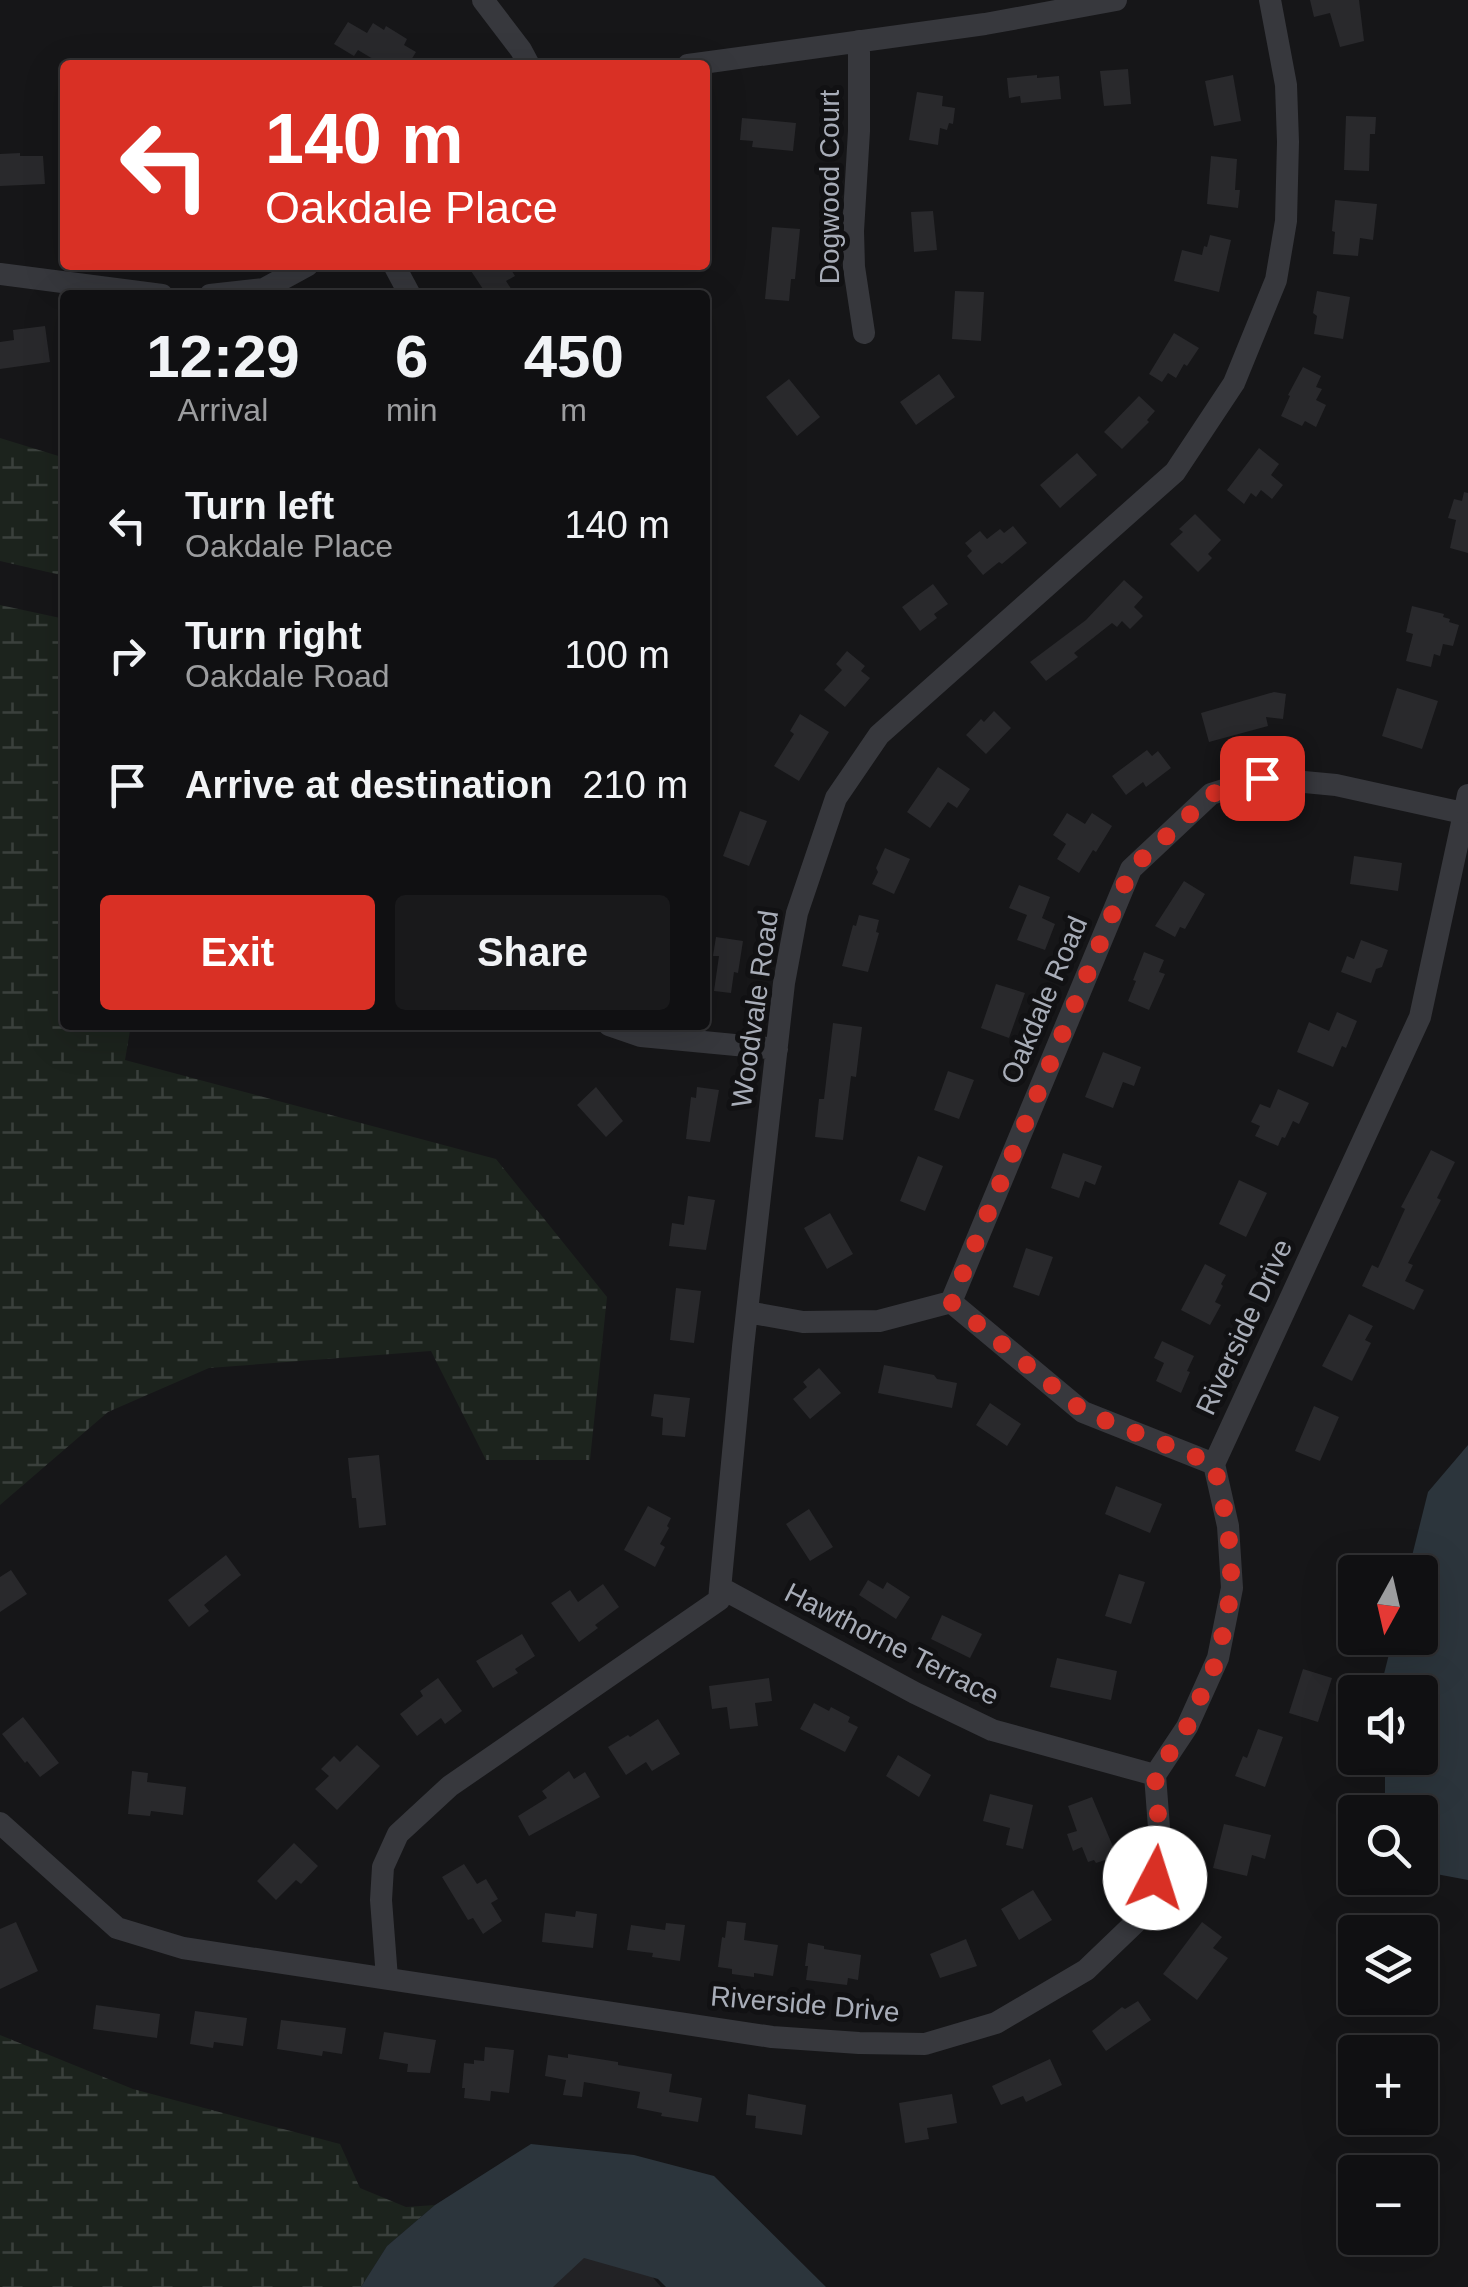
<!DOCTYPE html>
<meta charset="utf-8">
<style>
body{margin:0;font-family:Arial,sans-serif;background:#19191b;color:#f1f3f6;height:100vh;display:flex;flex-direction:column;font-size:38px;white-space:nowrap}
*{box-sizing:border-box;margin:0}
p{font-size:32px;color:#9c9d9f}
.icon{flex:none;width:55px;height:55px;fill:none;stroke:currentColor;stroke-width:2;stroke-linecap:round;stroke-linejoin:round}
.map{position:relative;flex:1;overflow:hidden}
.details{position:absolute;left:60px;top:290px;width:650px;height:740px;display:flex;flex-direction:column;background:#101012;border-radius:10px;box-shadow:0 10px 40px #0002,0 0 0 2px #303032}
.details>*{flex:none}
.guide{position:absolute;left:60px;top:60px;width:650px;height:210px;border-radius:10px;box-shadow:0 10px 40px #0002,0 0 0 2px #303032;background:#d93025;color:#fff;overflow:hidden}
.needle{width:65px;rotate:188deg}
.buttons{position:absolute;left:1338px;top:1555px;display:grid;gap:20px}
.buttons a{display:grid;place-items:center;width:100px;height:100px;border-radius:10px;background:#101012;box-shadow:0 10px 40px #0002,0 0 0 2px #303032;font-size:50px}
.pin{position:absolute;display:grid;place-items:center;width:85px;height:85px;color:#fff;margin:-42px;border-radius:20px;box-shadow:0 5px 15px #0006}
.me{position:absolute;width:110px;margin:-55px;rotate:5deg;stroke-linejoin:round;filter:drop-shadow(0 0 8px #0008)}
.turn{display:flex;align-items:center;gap:35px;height:210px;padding:0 40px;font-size:45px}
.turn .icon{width:130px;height:130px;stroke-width:2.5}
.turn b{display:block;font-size:70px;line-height:85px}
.eta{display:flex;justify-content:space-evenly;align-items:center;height:170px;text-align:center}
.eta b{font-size:60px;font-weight:700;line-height:70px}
.cta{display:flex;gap:20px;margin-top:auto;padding:20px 40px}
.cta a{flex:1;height:115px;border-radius:10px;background:#d93025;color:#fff;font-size:40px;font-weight:700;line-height:115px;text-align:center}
.cta a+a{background:#19191b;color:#f1f3f6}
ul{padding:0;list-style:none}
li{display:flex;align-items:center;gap:30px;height:130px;padding:0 40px}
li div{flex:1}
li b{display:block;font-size:38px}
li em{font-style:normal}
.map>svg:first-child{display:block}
.built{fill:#222225}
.wetland{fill:url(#wetland-marsh)}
.water{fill:#2c353c}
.building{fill:#29292c}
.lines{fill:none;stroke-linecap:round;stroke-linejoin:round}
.minor{stroke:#37383d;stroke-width:22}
.route{stroke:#d93025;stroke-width:18;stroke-dasharray:0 32.4}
.labels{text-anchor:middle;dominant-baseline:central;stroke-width:10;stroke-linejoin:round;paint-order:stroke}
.street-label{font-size:28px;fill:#a8adb8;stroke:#111113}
</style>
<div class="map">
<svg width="1468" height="2287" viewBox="0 0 1468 2287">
<defs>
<pattern id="wetland-marsh" width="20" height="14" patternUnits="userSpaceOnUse" patternTransform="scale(2.5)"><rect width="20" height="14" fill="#1c231d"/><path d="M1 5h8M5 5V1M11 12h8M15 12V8" fill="none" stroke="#3a403c"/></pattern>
</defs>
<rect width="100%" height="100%" fill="#161618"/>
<path class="built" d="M593,2248L638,2260L661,2287H543Z"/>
<path class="wetland" d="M0,438L65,458V576L0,561Z
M0,605L65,619V1025H131L125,1060L496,1159L607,1297L590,1460H486L431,1351L209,1368L108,1412L0,1505Z
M0,2035L133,2089L340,2144L360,2188L406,2207L435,2205L387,2246L361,2287H0Z"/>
<path class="water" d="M1468,1445V1880L1420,1871V1812H1385V1758H1420V1692H1384V1674L1393,1638H1420V1572H1408L1428,1492Z
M531,2144L634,2155L714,2176L826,2287H666L658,2279L584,2258L553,2287H361L387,2246L435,2205Z"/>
<path class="building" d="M1310,0H1359L1364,41L1340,47L1330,13L1314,17Z
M348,22L367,33L373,23L384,30L386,26L407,39L404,45L416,52L408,65H383L358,50L354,56L334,44Z
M1128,69L1131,104L1104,106L1100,71Z
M1037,75V78L1059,76L1061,99L1021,103L1020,96L1009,98L1007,78Z
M1233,75L1241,121L1214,126L1205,81Z
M917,92L943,96L942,106L955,108L953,124L949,123L947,130L940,128L938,145L909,140Z
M1346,116L1376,117L1375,134H1370L1369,171L1344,170Z
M742,118L796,123L793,151L752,147L753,141L740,140Z
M20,153V156H43L45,184L0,186V154Z
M1211,156L1237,159L1235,190H1240L1238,208L1207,204Z
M1335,200L1377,204L1373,240L1360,238L1358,256L1333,254L1335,232L1332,231Z
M933,211L937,250L914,252L911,212Z
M772,227L800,229L795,279H791L789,301L765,299Z
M1210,235L1231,240L1219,292L1174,281L1182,250L1202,255L1204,246L1207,247Z
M467,265H508L515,276L506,281L515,295H487Z
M955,291L984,292L981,341L952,339Z
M1317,291L1350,297L1343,339L1314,334L1317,316L1313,313Z
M45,326L50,362L0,369V342L14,340L13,330Z
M1174,333L1199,348L1187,366L1184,364L1176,378L1168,373L1162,382L1149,374Z
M1303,367L1321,376L1316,387L1322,389L1316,400L1326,405L1316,427L1305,421L1302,426L1281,416L1290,396L1288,395Z
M939,374L955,397L916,425L900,402Z
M789,379L820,417L797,436L766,397Z
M1139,396L1155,411L1147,420L1149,422L1122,449L1104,432Z
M1259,448L1279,464L1271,475L1283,485L1272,499L1261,490L1256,497L1251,493L1244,504L1227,490Z
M1077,453L1097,475L1060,508L1040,485Z
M1464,492L1468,493V553L1450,548L1456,520L1448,518L1454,499L1462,501Z
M1195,514L1221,540L1208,554L1212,558L1198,572L1170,544L1183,532L1179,529Z
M1013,526L1027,543L1002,564L999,562L983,575L967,556L972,551L965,543L980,531L987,539L1000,529L1004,533Z
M1124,580L1143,597L1134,607L1143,616L1130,629L1122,621L1117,627L1112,623L1074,653L1078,657L1046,681L1030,662L1086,620Z
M933,584L948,604L934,614L937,618L920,631L902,607Z
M1412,606L1444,614L1443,617L1450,619L1449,622L1459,625L1453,646L1443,644L1440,656L1434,654L1431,667L1406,661L1413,634L1406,632Z
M847,651L865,666L861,671L870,678L845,707L824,690L842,670L836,664Z
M1397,688L1438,701L1422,749L1382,736Z
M1274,692L1286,694L1283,719L1266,717L1268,726L1209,742L1201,713Z
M994,711L1011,728L986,754L966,735L981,719L984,722Z
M800,714L829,732L799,781L774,766L794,734L790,731Z
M1147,750L1152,756L1158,751L1171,768L1146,787L1143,782L1126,795L1112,776Z
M938,767L970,789L957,808L948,802L930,828L907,812Z
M740,811L767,821L749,866L723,856Z
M1067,813L1085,824L1092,813L1112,826L1096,852L1093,850L1079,873L1057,859L1066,844L1053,835Z
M885,848L910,859L894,894L872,884L878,872L876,868Z
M1354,856L1402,863L1398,891L1350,884Z
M1184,881L1205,894L1185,929L1180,927L1175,937L1155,926Z
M1019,885L1050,897L1042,918L1055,924L1045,950L1017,940L1027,915L1009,908Z
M859,915L879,920L876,932L879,933L868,972L842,966L853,925L856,926Z
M716,937L743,941L738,973L734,972L731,993L714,991L719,956H713Z
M1361,940L1388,950L1382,967L1376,969L1371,983L1341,972L1347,956L1354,959Z
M1144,952L1164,960L1159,972L1165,974L1149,1010L1128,1001L1136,981L1133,980Z
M996,984L1025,993L1009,1038L981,1028Z
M1337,1012L1357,1021L1346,1048L1342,1046L1333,1067L1297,1052L1309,1022L1329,1031Z
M833,1023L862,1027L856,1077L851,1076L843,1140L815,1137L819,1099H824Z
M1103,1052L1141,1067L1134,1086L1123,1082L1113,1108L1085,1097Z
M948,1071L974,1080L959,1119L934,1110Z
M596,1087L623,1121L606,1137L577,1105Z
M697,1087L719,1090L710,1142L686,1139L691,1097L696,1098Z
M1278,1089L1309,1103L1299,1124L1293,1121L1285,1138L1282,1137L1278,1146L1255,1136L1260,1126L1251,1122L1260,1104L1270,1108Z
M1431,1150L1455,1162L1437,1198L1441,1200L1408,1263L1413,1265L1405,1281L1424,1290L1414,1310L1362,1286L1372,1265L1378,1268L1405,1209L1401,1207Z
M1063,1153L1102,1166L1095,1185L1085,1181L1079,1198L1051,1188Z
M918,1156L943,1166L925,1211L900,1201Z
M1239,1180L1267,1193L1246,1237L1219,1224Z
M688,1196L715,1200L706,1250L669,1246L672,1223L684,1225Z
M830,1213L853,1254L827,1269L804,1228Z
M1026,1248L1053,1257L1039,1296L1013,1287Z
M1205,1264L1226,1275L1221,1284L1223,1286L1215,1302L1221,1305L1210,1325L1181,1310Z
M676,1288L701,1291L694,1343L670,1340Z
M1349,1314L1373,1326L1365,1340L1371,1343L1352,1381L1322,1366Z
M1162,1341L1194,1356L1187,1371L1190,1372L1181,1393L1156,1381L1164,1363L1154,1358Z
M884,1365L934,1375L937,1379L957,1383L952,1408L878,1393Z
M819,1368L841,1393L810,1419L793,1399L807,1387L803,1382Z
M654,1394L690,1398L685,1437L662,1435L663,1418L651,1416Z
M990,1403L1021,1424L1007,1446L976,1425Z
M1314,1406L1339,1417L1320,1461L1295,1451Z
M379,1455L386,1525L359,1528L356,1498H352L348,1458Z
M1116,1486L1162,1504L1150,1533L1105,1514Z
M648,1506L671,1518L667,1526L669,1528L660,1544L665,1547L655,1567L624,1550Z
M809,1509L833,1547L810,1561L786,1524Z
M226,1555L241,1575L204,1605L209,1611L189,1627L168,1600Z
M11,1570L27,1594L0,1612V1577Z
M1119,1574L1145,1582L1131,1624L1105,1616Z
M868,1580L883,1589L887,1582L910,1597L896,1619L859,1595Z
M603,1584L619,1607L595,1625L598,1628L579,1642L551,1603L570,1590L578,1602Z
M942,1615L982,1634L970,1658L931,1639Z
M522,1634L535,1656L515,1669L518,1673L493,1688L476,1661Z
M1057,1658L1117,1671L1111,1700L1050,1687Z
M1303,1669L1332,1678L1318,1722L1289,1713Z
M438,1678L462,1711L445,1724L441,1718L417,1736L400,1714L423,1696L420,1691Z
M769,1678L772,1701L755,1703L758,1726L730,1729L727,1707L712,1709L709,1686Z
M814,1703L829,1711L831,1707L850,1717L848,1722L858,1727L845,1752L800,1729Z
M23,1717L59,1763L40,1777L27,1761L25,1763L2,1734Z
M658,1719L680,1754L652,1771L646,1762L626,1775L608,1747L628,1735L630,1737Z
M1258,1729L1283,1737L1265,1787L1235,1776L1243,1756L1247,1758Z
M357,1745L380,1766L337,1810L315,1789L329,1776L321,1769L334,1756L340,1762Z
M898,1755L931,1775L919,1797L886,1776Z
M132,1771L148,1773L147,1782L186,1787L183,1815L151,1811L150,1816L128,1814Z
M569,1771L574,1779L585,1772L600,1797L529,1836L518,1816L547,1798L542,1791Z
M990,1794L1033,1805L1023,1849L1006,1845L1010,1828L983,1821Z
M1092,1797L1117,1856L1096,1863L1094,1860L1088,1862L1082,1847L1073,1851L1067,1834L1077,1831L1068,1806Z
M1224,1824L1271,1835L1265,1859L1252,1855L1247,1876L1213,1868Z
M294,1843L318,1866L301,1884L296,1880L276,1900L257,1881Z
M464,1864L477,1884L486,1879L498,1899L491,1903L502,1921L483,1934L473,1918L468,1920L442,1877Z
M1033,1890L1052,1920L1019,1940L1001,1909Z
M576,1911L597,1914L593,1948L542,1942L545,1913L575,1917Z
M727,1921L746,1923L744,1940L778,1945L773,1976L754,1973V1977L732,1974V1969L718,1967L722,1937L725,1938Z
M16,1922L38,1971L0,1989V1929Z
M1202,1922L1222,1937L1213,1948L1228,1958L1197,2000L1163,1974Z
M666,1923L685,1925L680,1961L652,1957L653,1953L627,1950L631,1925L665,1930Z
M966,1939L977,1966L940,1978L930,1954Z
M808,1943L824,1946V1949L861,1955L858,1980L848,1978L847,1985L806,1980L808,1966H805Z
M1138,2001L1151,2020L1106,2051L1092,2031L1122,2007L1125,2009Z
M96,2005L160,2014L157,2038L93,2029Z
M195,2011L247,2018L243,2046L214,2042L213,2048L190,2044Z
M281,2020L346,2028L342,2054L323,2051L322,2056L277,2049Z
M384,2032L436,2040L430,2073L407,2072L408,2064L379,2059Z
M485,2047L514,2050L509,2093L491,2091L490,2101L464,2098L465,2088H462L464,2063L474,2064V2060L484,2061Z
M568,2054L618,2062V2065L672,2074L669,2092L702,2098L698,2122L661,2116L662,2113L637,2108L640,2092L584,2082L582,2097L563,2095L566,2080L545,2076L548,2055L568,2058Z
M1050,2059L1062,2085L1026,2102L1023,2096L1001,2105L992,2086Z
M748,2094L806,2105L802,2135L755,2128L756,2116L746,2115Z
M952,2094L957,2123L927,2128L929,2139L905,2143L899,2103Z"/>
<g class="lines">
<path class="minor" d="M483,0L521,50L529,65
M859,41V131L853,231L854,267L864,333
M688,65L985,24L1116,0
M394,265L410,295
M0,274L162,295
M210,295L264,289L308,265
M609,1025L641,1036L777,1049
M951,1302L1083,1412L1214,1464
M747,1312L803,1322L879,1321L951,1302L1131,869L1211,794L1262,778L1336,785L1463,813
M721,1588L915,1693L992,1730L1155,1775
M0,1823L117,1928L183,1948L772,2037L859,2043L925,2044L996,2023L1086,1970L1135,1923L1155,1878L1160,1841L1155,1775L1187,1727L1218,1658L1232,1588L1228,1526L1214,1464L1420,1017L1468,795
M387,1978L381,1900L383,1867L398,1834L450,1786L719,1600L743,1347L784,983L797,913L836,798L879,735L1175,472L1234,383L1276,280L1286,221L1288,142L1286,85L1270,0"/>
</g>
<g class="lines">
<path class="route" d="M1155,1878L1160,1841L1155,1775L1187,1727L1218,1658L1232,1588L1228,1526L1214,1464L1084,1412L951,1302L1131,869L1212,794L1262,778"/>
</g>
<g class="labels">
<g class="street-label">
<text transform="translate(829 187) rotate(-90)">Dogwood Court</text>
<text transform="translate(1044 1000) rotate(-67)">Oakdale Road</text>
<text transform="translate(755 1009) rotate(-82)">Woodvale Road</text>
<text transform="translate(1244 1327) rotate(-65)">Riverside Drive</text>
<text transform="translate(892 1644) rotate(27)">Hawthorne Terrace</text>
<text transform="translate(805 2004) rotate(5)">Riverside Drive</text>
</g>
</g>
</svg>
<div class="buttons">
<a><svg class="needle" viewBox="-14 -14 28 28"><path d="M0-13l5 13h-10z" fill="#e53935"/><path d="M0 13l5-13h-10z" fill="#9c9d9f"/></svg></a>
<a><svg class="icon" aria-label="sound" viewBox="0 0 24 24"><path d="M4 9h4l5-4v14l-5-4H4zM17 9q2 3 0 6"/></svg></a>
<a><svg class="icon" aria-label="search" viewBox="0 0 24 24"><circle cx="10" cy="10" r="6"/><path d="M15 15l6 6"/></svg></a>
<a><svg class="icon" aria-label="layers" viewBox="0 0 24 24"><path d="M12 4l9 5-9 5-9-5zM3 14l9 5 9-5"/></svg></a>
<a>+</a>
<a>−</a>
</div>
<div class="pin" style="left:1262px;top:778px;background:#d93025"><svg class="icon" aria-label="arrive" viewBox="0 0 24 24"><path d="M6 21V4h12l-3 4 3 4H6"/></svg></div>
<svg class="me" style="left:1155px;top:1878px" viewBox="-20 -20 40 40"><circle r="19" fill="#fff"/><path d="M0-13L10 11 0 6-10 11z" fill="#d93025"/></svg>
<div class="guide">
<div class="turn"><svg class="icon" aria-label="left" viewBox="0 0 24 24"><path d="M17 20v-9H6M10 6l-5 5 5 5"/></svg><div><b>140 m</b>Oakdale Place</div></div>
</div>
<section class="details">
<div class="eta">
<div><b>12:29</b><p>Arrival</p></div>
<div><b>6</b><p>min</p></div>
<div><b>450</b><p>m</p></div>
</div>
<ul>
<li><svg class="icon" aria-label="left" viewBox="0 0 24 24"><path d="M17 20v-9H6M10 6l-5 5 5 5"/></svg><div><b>Turn left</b><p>Oakdale Place</p></div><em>140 m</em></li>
<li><svg class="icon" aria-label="right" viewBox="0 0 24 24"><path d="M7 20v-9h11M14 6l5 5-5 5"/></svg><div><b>Turn right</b><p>Oakdale Road</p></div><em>100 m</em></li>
<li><svg class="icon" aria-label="arrive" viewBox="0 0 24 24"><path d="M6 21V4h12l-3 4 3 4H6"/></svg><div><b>Arrive at destination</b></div><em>210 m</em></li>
</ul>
<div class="cta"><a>Exit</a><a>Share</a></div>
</section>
</div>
